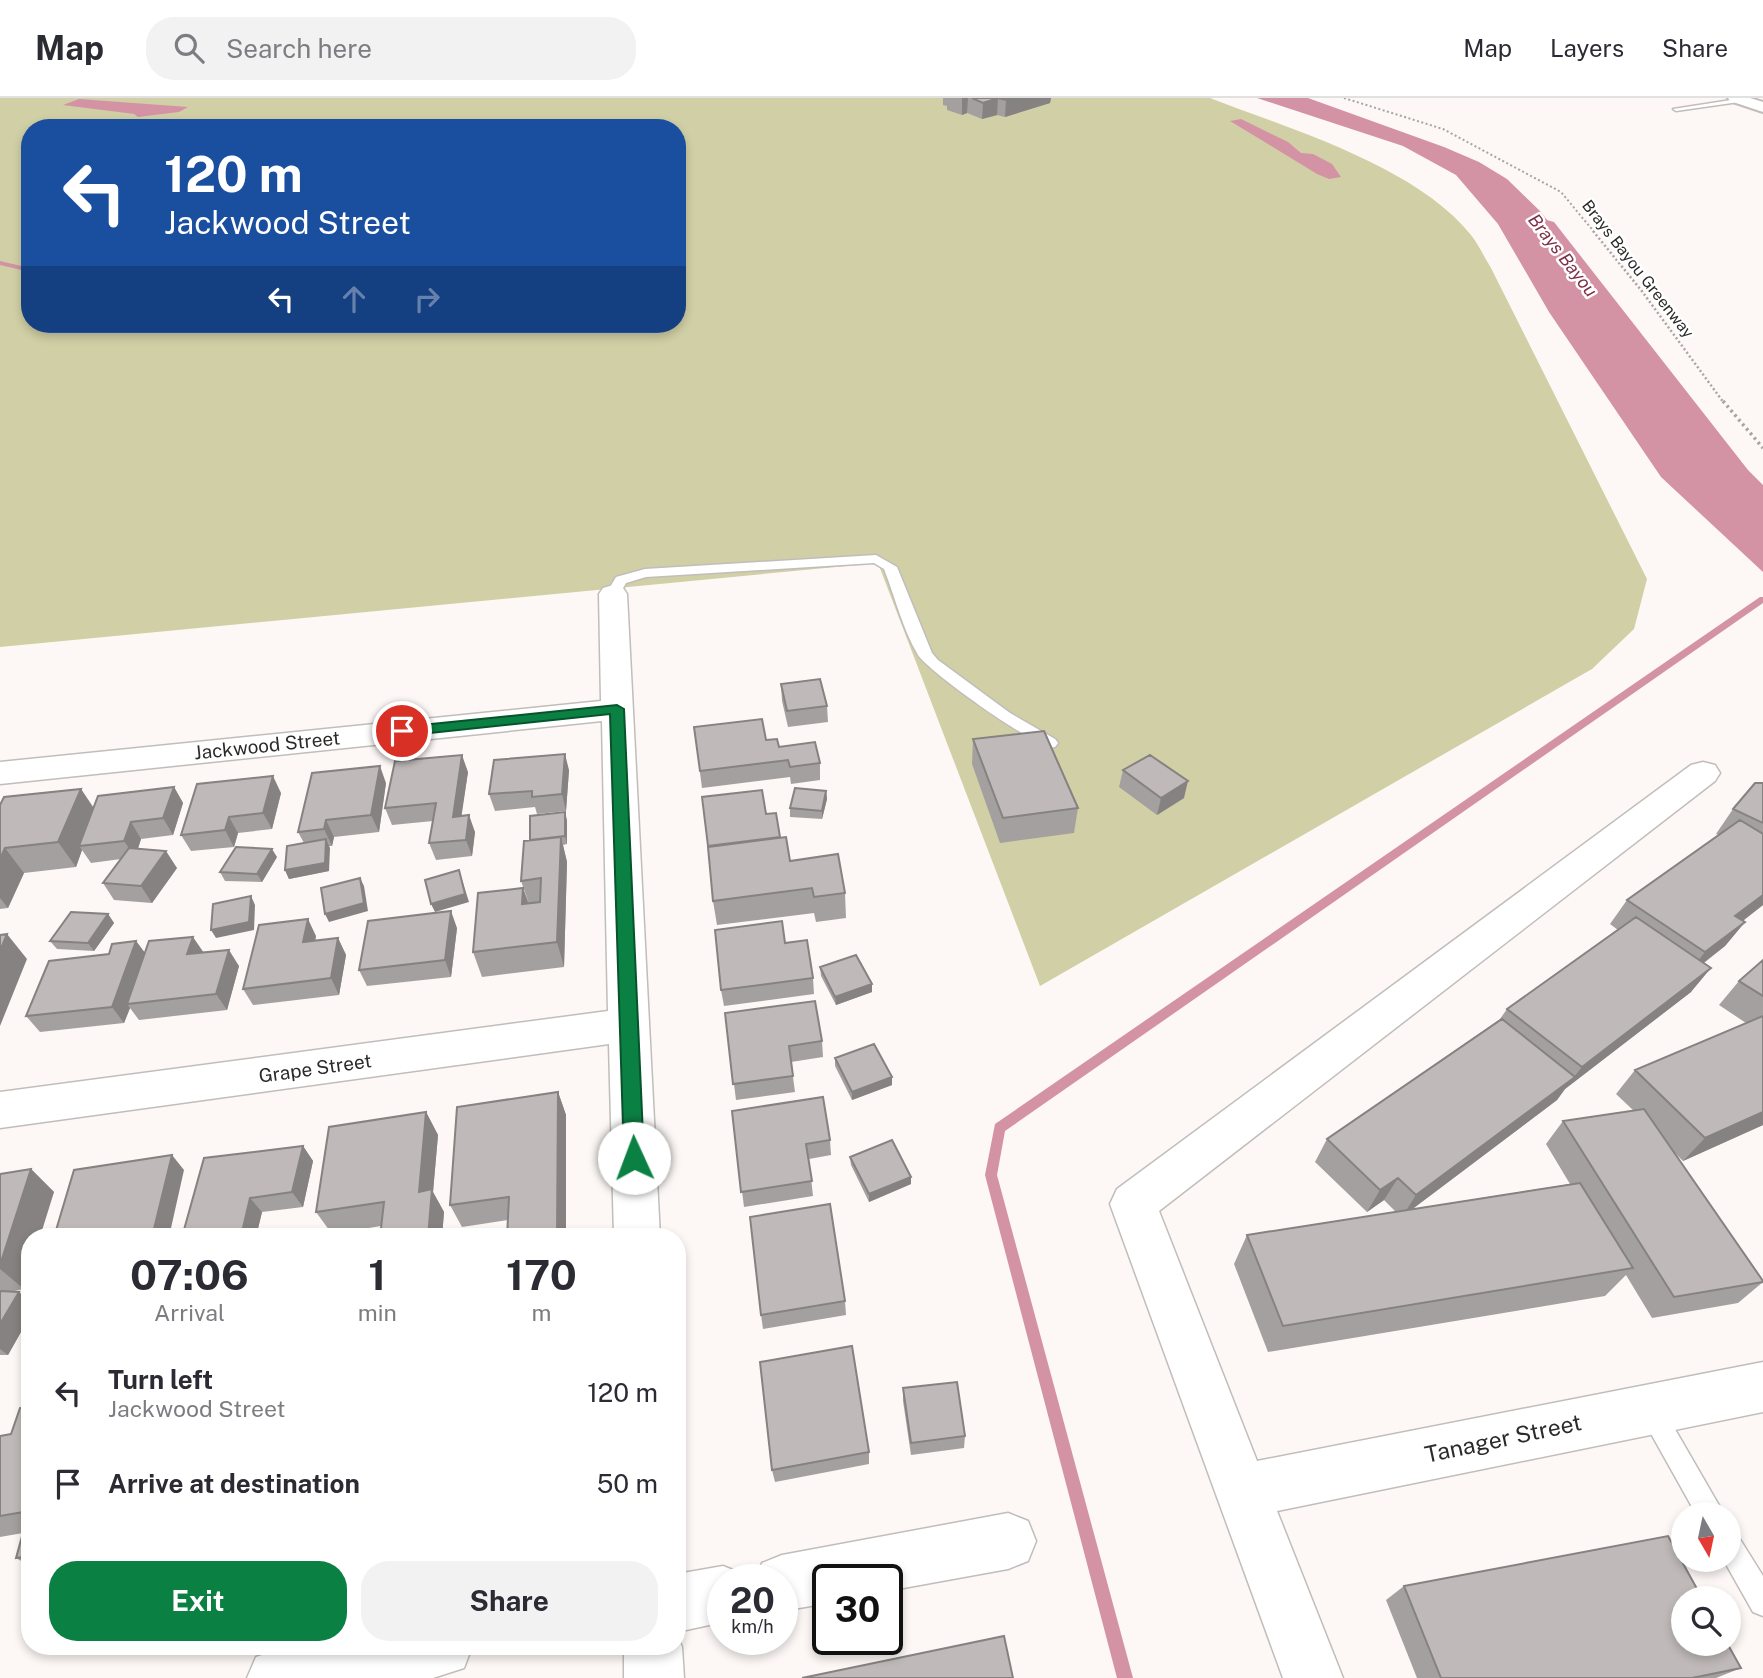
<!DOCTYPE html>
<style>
body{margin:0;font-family:"Public Sans",sans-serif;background:#f2f2f3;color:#2b2b33;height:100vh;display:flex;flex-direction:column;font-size:26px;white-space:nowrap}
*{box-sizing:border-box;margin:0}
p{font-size:23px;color:#7c7c81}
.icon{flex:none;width:38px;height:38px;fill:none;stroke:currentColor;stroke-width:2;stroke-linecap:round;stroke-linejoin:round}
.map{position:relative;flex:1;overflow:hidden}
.side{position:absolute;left:21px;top:1130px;width:665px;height:427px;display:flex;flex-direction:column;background:#fff;border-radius:28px;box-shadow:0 4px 10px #0003}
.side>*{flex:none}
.top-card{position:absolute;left:21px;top:21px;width:665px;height:214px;border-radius:28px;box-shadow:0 4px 10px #0003;background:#1a4fa0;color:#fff;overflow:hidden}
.needle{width:46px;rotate:171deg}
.buttons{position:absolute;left:1671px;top:1404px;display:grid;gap:14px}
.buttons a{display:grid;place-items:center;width:70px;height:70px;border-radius:50%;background:#fff;box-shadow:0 4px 10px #0003;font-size:35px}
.speed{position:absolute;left:707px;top:1466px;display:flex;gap:14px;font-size:35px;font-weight:700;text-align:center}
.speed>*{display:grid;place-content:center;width:91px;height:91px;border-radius:50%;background:#fff;box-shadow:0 4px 10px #0003;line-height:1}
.speed small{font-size:18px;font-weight:400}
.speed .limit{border:4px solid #111;border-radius:10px;background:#fff;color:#111}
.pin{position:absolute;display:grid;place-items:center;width:60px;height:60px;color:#fff;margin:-30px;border:4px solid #fff;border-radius:50%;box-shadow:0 2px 7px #0007}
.me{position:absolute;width:77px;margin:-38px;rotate:358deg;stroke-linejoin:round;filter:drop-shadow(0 0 5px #0008)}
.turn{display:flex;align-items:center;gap:24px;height:147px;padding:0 28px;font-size:32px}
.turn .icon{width:91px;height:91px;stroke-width:2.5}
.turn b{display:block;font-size:49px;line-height:60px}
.lanes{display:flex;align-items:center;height:66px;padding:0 28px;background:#0003;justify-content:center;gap:35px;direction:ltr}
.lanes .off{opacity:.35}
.eta{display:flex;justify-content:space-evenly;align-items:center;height:119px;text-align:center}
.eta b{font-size:42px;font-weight:700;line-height:49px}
.primary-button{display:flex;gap:14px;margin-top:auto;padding:14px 28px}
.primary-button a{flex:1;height:80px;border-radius:28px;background:#0b8043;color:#fff;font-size:28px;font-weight:700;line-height:80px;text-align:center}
.primary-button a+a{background:#f2f2f3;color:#2b2b33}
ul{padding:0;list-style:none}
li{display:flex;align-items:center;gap:21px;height:91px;padding:0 28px}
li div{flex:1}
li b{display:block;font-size:26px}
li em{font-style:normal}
header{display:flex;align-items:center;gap:42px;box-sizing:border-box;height:98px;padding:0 35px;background:#fff;border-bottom:2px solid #e1e1e2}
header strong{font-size:33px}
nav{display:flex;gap:38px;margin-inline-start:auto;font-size:24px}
.search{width:490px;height:63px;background:#f2f2f3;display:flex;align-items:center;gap:18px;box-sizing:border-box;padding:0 24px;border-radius:28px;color:#7c7c81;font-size:26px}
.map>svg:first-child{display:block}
.green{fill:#d1cfa5;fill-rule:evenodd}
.water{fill:#d493a4}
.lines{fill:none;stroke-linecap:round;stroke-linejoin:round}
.stream{fill:#d493a4;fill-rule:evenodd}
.river{fill:#d493a4;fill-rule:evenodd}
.service-casing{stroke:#c1bdba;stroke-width:3}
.minor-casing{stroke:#c1bdba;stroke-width:3}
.tertiary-casing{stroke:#c1bdba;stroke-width:4}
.path-far2{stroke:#a7a4a2;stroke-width:2;stroke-dasharray:2 2.5;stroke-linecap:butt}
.path-far1{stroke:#a7a4a2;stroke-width:2.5;stroke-dasharray:2 2.5;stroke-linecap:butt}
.path{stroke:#a7a4a2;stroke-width:3.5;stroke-dasharray:2.5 3.5;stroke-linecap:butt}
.service{fill:#fff;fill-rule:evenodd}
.minor{fill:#fff;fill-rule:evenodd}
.tertiary{fill:#fff;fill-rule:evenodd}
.wall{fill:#a4a09f}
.shaded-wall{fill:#868282}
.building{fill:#bfbab9;stroke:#868282;stroke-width:2}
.route{fill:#0b8043;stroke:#07532c;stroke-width:2}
.labels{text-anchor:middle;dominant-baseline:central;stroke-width:5;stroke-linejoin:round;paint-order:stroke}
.far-street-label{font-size:16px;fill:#2c2b2a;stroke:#fff}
.far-water-label{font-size:18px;font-style:italic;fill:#7e3049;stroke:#fff}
.street-label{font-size:19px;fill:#2c2b2a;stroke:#fff}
.near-street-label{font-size:23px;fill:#2c2b2a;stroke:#fff}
</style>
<header>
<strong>Map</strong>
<div class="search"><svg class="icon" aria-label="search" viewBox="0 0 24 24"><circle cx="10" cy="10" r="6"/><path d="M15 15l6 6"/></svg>Search here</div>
<nav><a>Map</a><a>Layers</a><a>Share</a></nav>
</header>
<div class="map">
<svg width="1763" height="1580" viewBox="0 0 1763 1580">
<rect width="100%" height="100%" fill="#fdf8f5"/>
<path class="green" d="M0,0H1210C1290,31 1416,68 1471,137C1479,147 1484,159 1491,170L1647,481L1634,531L1592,571L1040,888L878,465L0,549ZM30,30H677V226H30Z"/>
<path class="water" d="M1257,0H1308L1444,49L1479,64L1507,81L1540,113L1566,146L1622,249L1725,371L1763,399V474L1661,379L1549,214L1498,126L1456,77L1403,48Z
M79,1L188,9L179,14L138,19L134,16L63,7Z
M1241,21L1288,44L1301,55L1313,56L1332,66L1341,79L1329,81L1317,76L1230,23Z"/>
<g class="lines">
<path class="stream" d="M0,163L30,170V174L0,167Z
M1760,499H1763V505L1005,1033L997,1077L1133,1580H1117L985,1077L995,1026Z"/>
<path class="river" d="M1543,121L1554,124L1748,372L1763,387V425L1748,421L1718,390L1532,136L1528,130L1532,124Z"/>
<g class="service-casing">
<path id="service" d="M1744,0L1746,3L1676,13L1673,11Z
M876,457L897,469L932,555L938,562L1010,615L1055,641L1058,645L1055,649C1039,653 929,574 918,557C903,532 895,499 884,471L874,465L646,479L626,485L618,499L613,500L606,496L616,479L645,471Z
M1652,1304L1661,1307L1724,1416H1696L1640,1316L1643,1307Z
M1729,1434L1738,1438L1763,1478V1518L1753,1514L1723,1461H1729Z"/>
</g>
<g class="minor-casing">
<path id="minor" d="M613,487L623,490L627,496L660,1139H614L609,946L0,1030V994L608,913L602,623L0,686V664L601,603L599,496L603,490Z
M1703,664L1715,667L1720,675L1715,683L1159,1113L1257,1363L1763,1264V1314L1277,1413L1343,1580H1283L1110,1106L1117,1091L1691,667Z
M1008,1415L1028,1423L1036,1443L1028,1463L1008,1471L887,1493V1482H828V1505L782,1513V1482H755L762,1465L782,1457Z
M723,1468L743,1476L746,1482H723V1524L677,1534V1476Z
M677,1537L682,1549L684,1580H624V1549H677Z
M286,1549H472L464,1570L433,1580H247L256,1559Z"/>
</g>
<g class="tertiary-casing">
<path id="tertiary" d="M1728,0H1750L1763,4V14L1730,3Z"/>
</g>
<path class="path-far2" d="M1344,0L1443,31L1561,94L1595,135"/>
<path class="path-far1" d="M1593,133L1641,192L1724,305"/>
<path class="path" d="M1723,303L1763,350"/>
<use href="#service" class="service"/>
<use href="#minor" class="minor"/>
<use href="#tertiary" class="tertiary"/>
</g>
<path class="wall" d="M943,0H1051L1050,5L1005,19L997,17L982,21L967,15L962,17L947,12V8L943,7Z
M781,586L827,608L828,624L788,629L782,603Z
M694,629L766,642L779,649L820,665V682L791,686L790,679L702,690Z
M973,641L1078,710L1074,735L1000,745L972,666Z
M569,672L566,713L537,716L535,709L495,713L489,696Z
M1123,672L1184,700L1157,717L1119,689Z
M468,674L461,718L475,734L472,758L436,762L429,745L433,723L392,727L385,710Z
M386,685L379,734L334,739L332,748H329V773L289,781L285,772L304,745L298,734Z
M1763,685V807L1743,823L1745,824L1725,848L1704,865L1691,894L1565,991L1557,1002L1412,1111L1570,1086L1546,1046L1563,1023L1634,1013L1616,996L1635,972L1746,925L1719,907L1739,883L1763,862V1027L1683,1063L1672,1052L1763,1184L1738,1205L1652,1220L1626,1177L1605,1198L1268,1254L1234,1166L1247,1137L1396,1114L1384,1102L1367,1114L1315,1064L1327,1041L1500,921L1507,911L1618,832L1610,826L1627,802L1719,737L1716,736L1733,711Z
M174,689L183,705L173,737L141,741L138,751L177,770L152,805L114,802L103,785L121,761L91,765L82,752L76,769L24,775L8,810L0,811V707L81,691L94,710Z
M826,693L827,701L822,721L790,719V710Z
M281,695L272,731L238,735L234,749L191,753L181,737Z
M766,716L780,740L790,763L845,795L846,820L816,824L814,815L717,827L713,803Z
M567,722V746L563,747L567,764L564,869L482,879L473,854L523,790L529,805L521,783Z
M277,759L262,784L225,783L220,774Z
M108,816L114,825L94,853L57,851L50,843Z
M457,830L451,879L367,888L359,872Z
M316,838L315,843L338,840L346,857L339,897L253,907L243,891Z
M136,843L145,855L203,854L239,868L227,912L139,922L130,910L124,925L40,934L26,918L109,856Z
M785,845L813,880L814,896L724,908L721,892Z
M820,869L872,886V894L836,907L821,878Z
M725,915L822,943L823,959L791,964L795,994L736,1002Z
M835,960L892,979V987L852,1002L835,968Z
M558,994L566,1017L508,1122L462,1129L450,1107Z
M732,1013L830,1042L831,1057L809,1061L813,1098L744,1109Z
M426,1014L438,1037L433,1094L444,1114L442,1139H380L381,1128L332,1136L316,1114Z
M303,1048L313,1063L303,1109L262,1114L256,1139H182Z
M850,1059L911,1086L869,1104L851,1067Z
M31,1071L54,1094L30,1139V1172L24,1191L9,1194H19L30,1204V1218L8,1257H0V1076Z
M845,1203L846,1217L763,1231L761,1217Z
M903,1290L965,1338L964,1350L911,1357L903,1303Z
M30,1308V1468L16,1460L23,1435L0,1439V1338L11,1336Z
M869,1354V1366L775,1384L772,1372Z
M1404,1488L1741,1570L1716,1580H1417L1386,1502Z"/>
<path class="shaded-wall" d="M962,0H968L967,15L962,17Z
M998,0L997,17L982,21L983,5Z
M1014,0H1051L1050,5L1005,19L1006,2Z
M565,656L569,672L566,713L562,696Z
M462,657L468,674L459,735L453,719Z
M380,668L386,685L379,734L371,717Z
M273,678L281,695L272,731L263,715Z
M1188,683L1184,700L1157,717L1161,700Z
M174,689L183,705L173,737L163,720Z
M81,691L97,716L79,748L82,752L76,769L58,744Z
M826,693L827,701L822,721V713Z
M565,714L567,722V746L565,738Z
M469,717L475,734L472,758L466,742Z
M229,719L238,735L234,749L225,732Z
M326,722L334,739L332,748L324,731Z
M131,724L141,741L135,759L124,743Z
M561,739L567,764L564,869L557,844Z
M326,741L330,750L329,773L289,781L285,772Z
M5,750L24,775L8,810L0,800V761Z
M272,751L277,759L262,784L257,776Z
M166,753L177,770L152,805L141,788Z
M459,772L469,804L435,814L431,806Z
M360,780L364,788L368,813L329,824L325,816Z
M523,790L531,814L522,806Z
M1763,797V807L1716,843L1735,818Z
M251,798L255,807L254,832L216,840L211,832Z
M451,813L457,830L451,879L445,862Z
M108,816L114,825L94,853L88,845Z
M308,821L316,838L312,861L303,844Z
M1745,824L1725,848L1686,878L1705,854Z
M7,836L27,861L0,928V853Z
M193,839L204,855L187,856Z
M338,840L346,857L339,897L331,880Z
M136,843L148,859L127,906L130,910L124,925L112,909Z
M229,852L239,868L227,912L216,896Z
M1711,870L1691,894L1565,991L1557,1002L1402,1119L1416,1097L1574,979L1582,969Z
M872,886V894L836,907L835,899Z
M892,979V987L852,1002V994Z
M558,994L566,1017V1139H557Z
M426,1014L438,1037L433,1094L444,1114L442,1139H428L419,1094Z
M1763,1014V1027L1683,1063L1705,1040Z
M303,1048L313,1063L303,1109L292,1094Z
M172,1057L184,1072L169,1139H152Z
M31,1071L54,1094L40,1139H30V1172L24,1191L0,1171V1167Z
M911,1079V1086L869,1104V1096Z
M1398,1080L1384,1102L1367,1114L1380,1092Z
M250,1100L262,1114L256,1139H246L242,1134Z
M19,1194L30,1204V1218L8,1257L0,1251V1226Z"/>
<path class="building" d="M972,0H1014L1006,2L998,0L983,5Z
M820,581L827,608L787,613L781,586Z
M762,621L766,642L777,641L779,649L815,644L820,665L790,669L788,662L700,673L694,629Z
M1044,633L1078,710L1003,720L973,641Z
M565,656L562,696L532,699V693L489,696L494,662Z
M462,657L453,719L469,717L466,742L429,745L436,705L385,710L395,663Z
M1150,657L1188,683L1161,700L1123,672Z
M380,668L371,717L326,722L324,731L298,734L312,675Z
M273,678L263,715L229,719L225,732L181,737L197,686Z
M1755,685H1763V725L1733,711Z
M174,689L163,720L131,724L124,743L79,748L98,698Z
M795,690L826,693L822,713L790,710Z
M81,691L58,744L5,750L0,761V707L4,699Z
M762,692L766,716L776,715L780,739L708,748L702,699Z
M565,714V738L530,742V718Z
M1740,722L1763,736V797L1735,818L1745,824L1705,854L1627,802Z
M561,739L557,844L473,854L478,795L523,790L522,806L540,804L541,780L521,783L524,743Z
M786,739L790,763L838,756L845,795L814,799L812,790L713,803L708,749Z
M326,741L325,765L285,772L287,748Z
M236,749L272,751L257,776L220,774Z
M129,750L166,753L141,788L103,785Z
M459,772L465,796L431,806L425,782Z
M360,780L364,805L325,816L321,790Z
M251,798L249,824L211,832L213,806Z
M451,813L445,862L359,872L368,823Z
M71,814L108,816L88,845L50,843Z
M1636,819L1711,870L1582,969L1507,911Z
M308,821L303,844L338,840L331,880L243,891L259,827Z
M782,823L785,845L807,842L813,880L721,892L715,832Z
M7,836L0,853V837Z
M193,839L187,856L229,852L216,896L127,906L149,843Z
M136,843L112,909L26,918L49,863L109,856L112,846Z
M856,857L872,886L835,899L820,869Z
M1763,862V898L1739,883Z
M815,903L822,943L789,948L793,978L733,986L725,915Z
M1763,918V1014L1705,1040L1635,972Z
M1502,921L1575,979L1416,1097L1398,1080L1380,1092L1327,1041Z
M874,946L892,979L852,994L835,960Z
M558,994L557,1139H507L509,1099L450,1107L457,1009Z
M823,999L830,1042L806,1046L812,1083L741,1094L732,1013Z
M1644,1011L1763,1183V1184L1674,1199L1563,1023Z
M426,1014L419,1094L432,1091L428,1139H380L384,1104L316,1114L329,1029Z
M892,1042L911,1079L869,1096L850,1059Z
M303,1048L292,1094L250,1100L242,1134L199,1139H182L204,1060Z
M172,1057L152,1139H96L97,1137L83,1139H54L74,1072Z
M31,1071L0,1167V1076Z
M1580,1085L1633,1170L1283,1228L1247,1137Z
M830,1106L845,1203L761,1217L750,1119Z
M0,1193L19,1194L0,1226Z
M852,1248L869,1354L772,1372L760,1264Z
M957,1284L965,1338L911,1345L903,1290Z
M30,1308V1458L16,1460L29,1413L0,1418V1338L11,1336L20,1310Z
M1668,1438L1702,1500H1684V1545H1727L1741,1570L1692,1580H1441L1404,1488Z
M1004,1538L1013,1580H802Z"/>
<path class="route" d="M617,607L624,611L644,1060L641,1066L634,1068L627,1066L624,1060L610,616L402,638L396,633L402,629Z"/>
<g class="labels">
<g class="far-street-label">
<text transform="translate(1638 171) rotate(52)">Brays Bayou Greenway</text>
</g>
<g class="far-water-label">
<text transform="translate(1563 157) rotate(52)">Brays Bayou</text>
</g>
<g class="street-label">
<text transform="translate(267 647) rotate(-6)">Jackwood Street</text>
<text transform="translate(315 970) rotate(-8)">Grape Street</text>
</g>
<g class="near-street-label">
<text transform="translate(1503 1340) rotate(-12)">Tanager Street</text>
</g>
</g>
</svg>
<div class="buttons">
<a><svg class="needle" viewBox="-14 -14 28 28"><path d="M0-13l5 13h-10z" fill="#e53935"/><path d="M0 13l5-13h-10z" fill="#7c7c81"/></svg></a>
<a><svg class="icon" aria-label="search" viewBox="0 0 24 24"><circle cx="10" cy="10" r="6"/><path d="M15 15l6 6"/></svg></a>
</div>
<div class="speed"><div>20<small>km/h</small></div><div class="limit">30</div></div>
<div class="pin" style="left:402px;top:633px;background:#d93025"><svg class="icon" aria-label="arrive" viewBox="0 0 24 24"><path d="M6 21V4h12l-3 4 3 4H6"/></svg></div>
<svg class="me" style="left:634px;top:1060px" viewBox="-20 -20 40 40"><circle r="19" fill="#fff"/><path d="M0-13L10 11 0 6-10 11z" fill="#0b8043"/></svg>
<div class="top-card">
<div class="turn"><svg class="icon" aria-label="left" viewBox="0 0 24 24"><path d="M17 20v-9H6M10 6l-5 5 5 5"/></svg><div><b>120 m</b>Jackwood Street</div></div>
<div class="lanes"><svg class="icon" aria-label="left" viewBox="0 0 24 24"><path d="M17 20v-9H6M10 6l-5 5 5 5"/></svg><svg class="icon off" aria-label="ahead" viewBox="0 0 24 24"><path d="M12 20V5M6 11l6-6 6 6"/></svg><svg class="icon off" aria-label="right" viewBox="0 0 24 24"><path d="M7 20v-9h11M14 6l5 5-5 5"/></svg></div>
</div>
<section class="side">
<div class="eta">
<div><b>07:06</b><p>Arrival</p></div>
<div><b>1</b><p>min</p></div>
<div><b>170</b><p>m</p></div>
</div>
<ul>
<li><svg class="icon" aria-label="left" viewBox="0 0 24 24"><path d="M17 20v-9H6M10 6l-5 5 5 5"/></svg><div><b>Turn left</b><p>Jackwood Street</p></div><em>120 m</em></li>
<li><svg class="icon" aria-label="arrive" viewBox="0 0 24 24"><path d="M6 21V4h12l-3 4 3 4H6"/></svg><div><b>Arrive at destination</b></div><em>50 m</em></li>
</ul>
<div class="primary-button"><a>Exit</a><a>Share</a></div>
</section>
</div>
